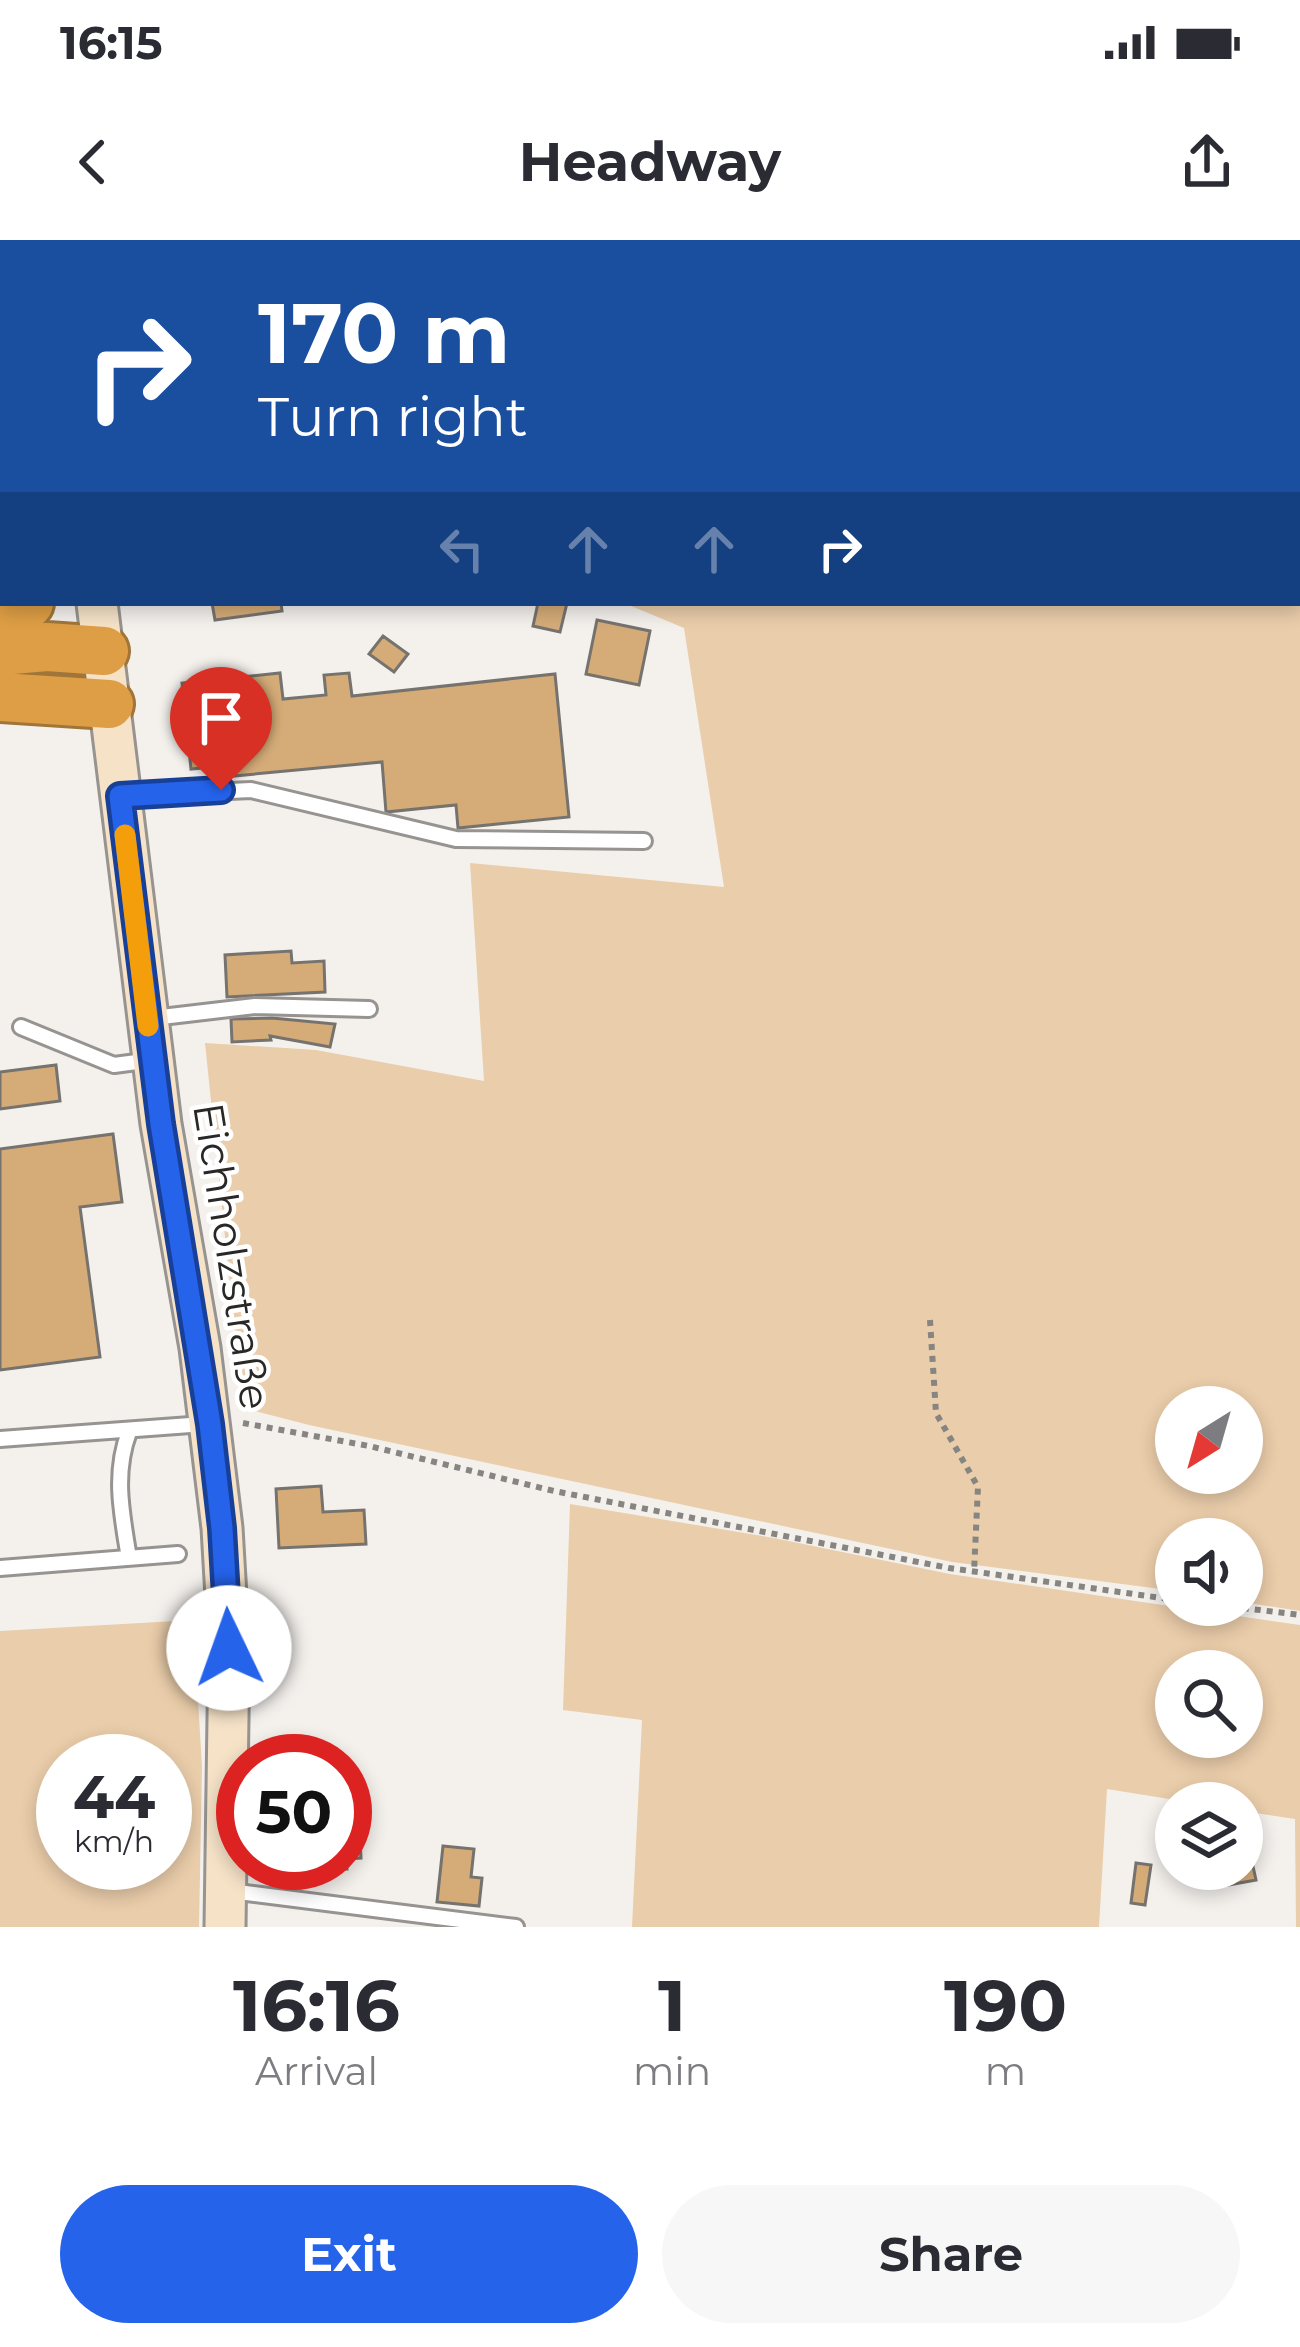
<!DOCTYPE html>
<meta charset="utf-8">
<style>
body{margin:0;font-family:Montserrat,sans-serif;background:#f7f7f7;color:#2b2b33;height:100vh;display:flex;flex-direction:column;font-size:45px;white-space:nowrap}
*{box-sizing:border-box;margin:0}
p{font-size:39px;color:#7c7c81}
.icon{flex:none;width:66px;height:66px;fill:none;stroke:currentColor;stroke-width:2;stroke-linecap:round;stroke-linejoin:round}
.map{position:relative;height:1687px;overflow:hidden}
.drawer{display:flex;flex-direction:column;background:#fff;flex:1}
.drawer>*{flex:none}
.banner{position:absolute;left:0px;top:0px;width:1302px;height:366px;box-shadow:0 6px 18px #0003;background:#1a4fa0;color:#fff;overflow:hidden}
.needle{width:78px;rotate:217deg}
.fabs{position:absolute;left:1155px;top:1146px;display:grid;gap:24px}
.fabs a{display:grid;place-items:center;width:108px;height:108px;border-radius:50%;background:#fff;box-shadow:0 6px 18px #0003;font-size:60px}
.speed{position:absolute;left:36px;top:1494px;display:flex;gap:24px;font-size:60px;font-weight:700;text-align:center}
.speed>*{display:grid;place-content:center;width:156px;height:156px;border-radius:50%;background:#fff;box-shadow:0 6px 18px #0003;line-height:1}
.speed small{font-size:30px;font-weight:400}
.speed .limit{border:18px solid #d22;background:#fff;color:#111}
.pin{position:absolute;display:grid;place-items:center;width:102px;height:102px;color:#fff;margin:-123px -51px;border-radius:50% 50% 50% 0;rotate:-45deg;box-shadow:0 0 12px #0007}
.pin .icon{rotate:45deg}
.me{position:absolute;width:132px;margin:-66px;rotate:357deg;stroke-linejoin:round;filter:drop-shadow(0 0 9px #0008)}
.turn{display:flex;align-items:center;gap:42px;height:252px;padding:0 60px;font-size:54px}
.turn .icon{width:156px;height:156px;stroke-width:2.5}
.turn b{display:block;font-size:84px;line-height:102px}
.lanes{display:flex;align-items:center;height:114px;padding:0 60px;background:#0003;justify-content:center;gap:60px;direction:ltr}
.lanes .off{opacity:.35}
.eta{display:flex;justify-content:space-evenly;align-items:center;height:204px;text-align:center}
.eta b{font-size:72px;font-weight:700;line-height:84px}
.button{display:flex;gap:24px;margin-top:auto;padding:24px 60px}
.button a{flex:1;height:138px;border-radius:72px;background:#2563eb;color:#fff;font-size:48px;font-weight:700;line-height:138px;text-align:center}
.button a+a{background:#f7f7f7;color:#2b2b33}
.status{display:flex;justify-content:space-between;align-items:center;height:84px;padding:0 60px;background:#fff;direction:ltr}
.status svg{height:33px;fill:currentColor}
header{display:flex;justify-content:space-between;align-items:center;height:156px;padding:0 60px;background:#fff;font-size:54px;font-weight:700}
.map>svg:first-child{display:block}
.green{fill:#eacdaa;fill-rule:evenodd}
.building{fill:#d5ac78;stroke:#76736f;stroke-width:3}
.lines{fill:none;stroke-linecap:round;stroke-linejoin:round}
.lane-casing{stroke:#969390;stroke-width:20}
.secondary-casing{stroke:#969390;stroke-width:45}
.highway-casing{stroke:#9f753a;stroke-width:54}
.path{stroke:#878582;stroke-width:6;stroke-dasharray:6 6;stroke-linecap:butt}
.lane{stroke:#fff;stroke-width:14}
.secondary{stroke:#f5e2c7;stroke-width:39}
.highway{stroke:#de9e45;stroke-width:48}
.route-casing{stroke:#184099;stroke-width:30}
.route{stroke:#2563eb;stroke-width:21}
.slow{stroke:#f59e0b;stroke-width:21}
.labels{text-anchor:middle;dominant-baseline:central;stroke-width:9;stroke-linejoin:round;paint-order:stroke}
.street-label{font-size:42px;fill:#292827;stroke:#fff}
</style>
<div class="status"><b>16:15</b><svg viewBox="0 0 49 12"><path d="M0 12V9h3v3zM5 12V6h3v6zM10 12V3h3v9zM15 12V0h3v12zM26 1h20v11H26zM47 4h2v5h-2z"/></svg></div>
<header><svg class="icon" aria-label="back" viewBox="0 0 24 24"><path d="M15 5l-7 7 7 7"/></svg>Headway<svg class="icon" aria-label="share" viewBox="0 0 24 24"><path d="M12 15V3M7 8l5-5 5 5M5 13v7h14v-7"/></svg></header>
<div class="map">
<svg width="1300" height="1687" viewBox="0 0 1300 1687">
<rect width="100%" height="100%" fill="#f4f1ed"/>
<path class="green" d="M763,0H1300V1371L1242,1362V1299H1176V1351L952,1322L309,1185L247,1169L242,1160L205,803L316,810L484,841L470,623L724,647L684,388L624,363H1299V3H726ZM1242,1167V1233H1176V1167Z
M570,1264L774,1298L950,1334L1300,1385V1687H1296L1295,1579L1242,1571V1563H1194L1107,1549L1099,1687H632L642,1480L563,1470ZM1242,1431V1497H1176V1431Z
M193,1380L202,1526L199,1687H0V1391ZM165,1521V1623H63V1521Z"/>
<path class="building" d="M212,363H281L282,371L215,380Z
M538,363H567L560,392L533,386Z
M597,380L650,391L639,445L586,434Z
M383,396L408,414L394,432L369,414Z
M280,433L283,459L326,455L324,435L349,433L352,456L555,434L569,577L458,588L456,565L386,572L382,522L234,536L233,525L191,529L182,443Z
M291,711L292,723L324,721L325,752L227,757L225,715Z
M272,778L335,784L330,807L270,796L271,800L232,802L231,779Z
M56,825L60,861L0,869V832Z
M113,894L122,962L80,967L100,1117L0,1130V909Z
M321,1246L323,1272L364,1270L366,1304L279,1308L276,1249Z
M345,1595H360L361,1618L346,1619L347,1629L292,1631V1623H345Z
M443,1606L474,1609L471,1637L482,1638L479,1666L437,1662Z
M1251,1617L1256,1640L1223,1646L1219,1629H1242V1619Z
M1136,1623L1151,1625L1145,1665L1131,1663Z"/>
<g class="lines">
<g class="lane-casing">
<path id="lane" d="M122,556L251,550L456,599L644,601
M153,778L255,766L369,769
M21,787L114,825L152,820
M129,1192C113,1234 122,1275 129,1318
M0,1199L204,1184
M0,1328L178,1314
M230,1651L516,1687"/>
</g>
<g class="secondary-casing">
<path id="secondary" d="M65,0V3
M97,363L161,884L200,1108L222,1288L229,1408L225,1687"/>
</g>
<g class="highway-casing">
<path id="highway" d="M0,393L29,363
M0,411L47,407L104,411
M0,457L109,464"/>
</g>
<path class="path" d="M0,186L3,185
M930,1080L936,1173L978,1247L974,1332
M243,1183L369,1206L554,1251L949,1328L1176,1360
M1219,1365L1300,1375"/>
<use href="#lane" class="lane"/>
<use href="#secondary" class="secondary"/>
<use href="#highway" class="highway"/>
</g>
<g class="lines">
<g class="route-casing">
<path id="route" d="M221,550L120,556L161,884L210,1184L222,1288L229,1408"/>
</g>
<use href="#route" class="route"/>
<path class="slow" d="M125,595L148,786"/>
</g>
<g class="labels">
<g class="street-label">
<text transform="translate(232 1016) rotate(81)">Eichholzstraße</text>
</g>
</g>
</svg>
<div class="fabs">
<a><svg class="needle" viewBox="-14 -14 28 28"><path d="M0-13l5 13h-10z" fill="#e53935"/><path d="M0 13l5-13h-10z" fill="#7c7c81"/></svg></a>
<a><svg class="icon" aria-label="sound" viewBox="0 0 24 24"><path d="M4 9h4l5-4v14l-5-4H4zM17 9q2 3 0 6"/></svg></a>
<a><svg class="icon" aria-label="search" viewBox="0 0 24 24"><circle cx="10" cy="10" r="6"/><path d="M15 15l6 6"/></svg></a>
<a><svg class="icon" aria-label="layers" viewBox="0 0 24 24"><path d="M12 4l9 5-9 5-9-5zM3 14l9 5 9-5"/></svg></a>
</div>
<div class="speed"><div>44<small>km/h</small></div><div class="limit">50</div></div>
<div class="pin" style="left:221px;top:550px;background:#d93025"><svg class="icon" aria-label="arrive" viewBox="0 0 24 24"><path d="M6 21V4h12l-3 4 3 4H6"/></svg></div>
<svg class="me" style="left:229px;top:1408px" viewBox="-20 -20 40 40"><circle r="19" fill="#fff"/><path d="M0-13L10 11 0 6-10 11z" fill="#2563eb"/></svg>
<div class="banner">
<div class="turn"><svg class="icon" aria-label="right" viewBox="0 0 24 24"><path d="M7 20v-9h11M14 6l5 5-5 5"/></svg><div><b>170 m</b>Turn right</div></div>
<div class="lanes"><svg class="icon off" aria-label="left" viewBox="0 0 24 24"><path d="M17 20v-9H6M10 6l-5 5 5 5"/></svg><svg class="icon off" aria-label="ahead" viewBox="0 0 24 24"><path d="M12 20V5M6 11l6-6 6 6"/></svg><svg class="icon off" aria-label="ahead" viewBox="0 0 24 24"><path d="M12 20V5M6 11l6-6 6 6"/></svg><svg class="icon" aria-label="right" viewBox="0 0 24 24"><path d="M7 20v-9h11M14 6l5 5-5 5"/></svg></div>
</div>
</div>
<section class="drawer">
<div class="eta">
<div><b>16:16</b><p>Arrival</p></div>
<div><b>1</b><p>min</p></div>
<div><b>190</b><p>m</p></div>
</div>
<div class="button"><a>Exit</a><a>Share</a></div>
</section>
